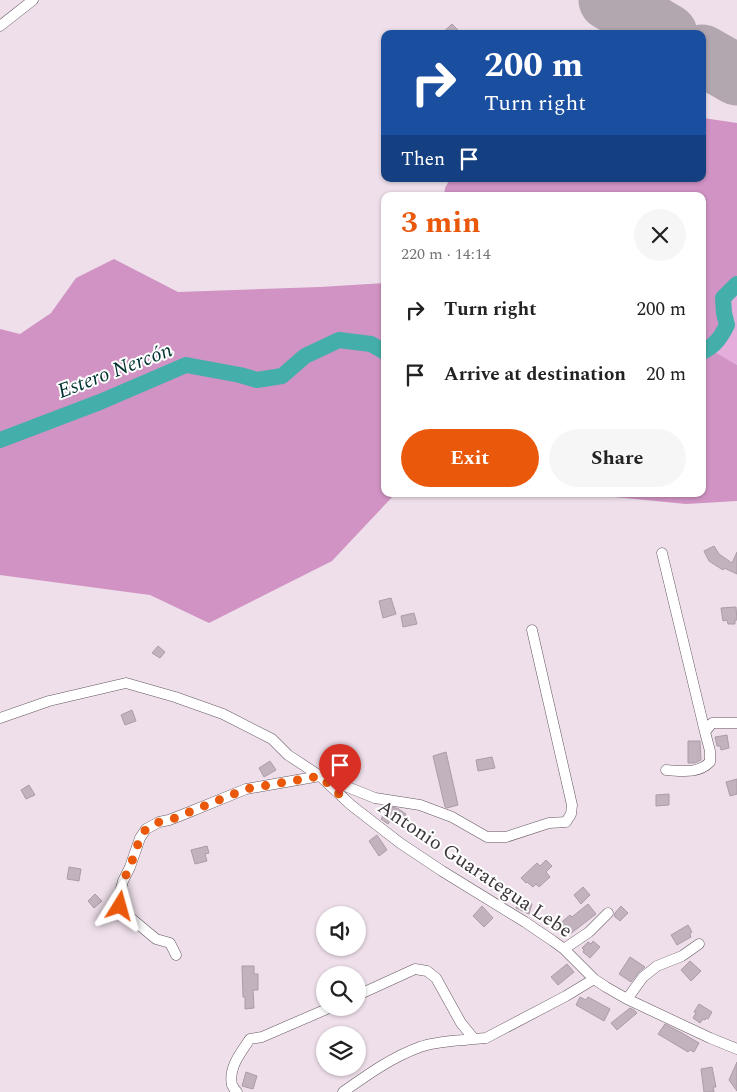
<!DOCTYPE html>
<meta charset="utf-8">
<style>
body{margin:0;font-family:Spectral,serif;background:#f6f6f6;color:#222;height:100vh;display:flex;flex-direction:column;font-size:19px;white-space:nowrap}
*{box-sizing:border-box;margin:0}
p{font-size:16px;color:#767676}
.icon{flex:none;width:28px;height:28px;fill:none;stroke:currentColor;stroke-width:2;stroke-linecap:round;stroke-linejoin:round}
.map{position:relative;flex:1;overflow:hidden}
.panel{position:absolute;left:381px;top:192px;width:325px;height:305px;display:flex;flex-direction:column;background:#fff;border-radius:10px;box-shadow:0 1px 4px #0004}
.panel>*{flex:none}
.hud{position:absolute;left:381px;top:30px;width:325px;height:152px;border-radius:10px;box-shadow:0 1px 4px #0004;background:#1a4fa0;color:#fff;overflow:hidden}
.buttons{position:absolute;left:316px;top:906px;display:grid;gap:10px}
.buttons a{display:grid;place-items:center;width:50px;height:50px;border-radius:50%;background:#fff;box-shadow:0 1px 4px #0004;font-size:25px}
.pin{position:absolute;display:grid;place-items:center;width:42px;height:42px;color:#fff;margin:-51px -21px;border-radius:50% 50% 50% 0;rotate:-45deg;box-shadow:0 0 5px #0007}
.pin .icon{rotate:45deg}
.me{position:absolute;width:55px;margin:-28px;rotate:8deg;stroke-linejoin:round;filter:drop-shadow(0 0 4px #0008)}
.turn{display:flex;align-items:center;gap:18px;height:105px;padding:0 20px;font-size:22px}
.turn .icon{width:65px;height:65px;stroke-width:2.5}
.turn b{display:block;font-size:35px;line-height:42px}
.then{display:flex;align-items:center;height:48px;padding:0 20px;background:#0003;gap:10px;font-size:19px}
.round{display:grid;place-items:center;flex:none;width:52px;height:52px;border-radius:26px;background:#f6f6f6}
.summary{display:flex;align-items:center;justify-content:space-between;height:85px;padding:0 20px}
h1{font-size:30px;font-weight:700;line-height:38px;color:#ea580c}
.button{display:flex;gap:10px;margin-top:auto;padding:10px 20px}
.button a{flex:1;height:58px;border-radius:30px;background:#ea580c;color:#fff;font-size:20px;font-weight:700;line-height:58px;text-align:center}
.button a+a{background:#f6f6f6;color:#222}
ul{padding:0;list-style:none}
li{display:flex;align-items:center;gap:15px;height:65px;padding:0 20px}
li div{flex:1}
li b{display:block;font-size:19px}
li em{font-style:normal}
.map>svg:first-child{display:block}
.green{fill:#e5add9}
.forest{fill:#d093c3}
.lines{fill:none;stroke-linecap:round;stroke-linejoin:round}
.river{stroke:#44afaa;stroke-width:16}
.runway{stroke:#b2a6af;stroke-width:61}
.building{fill:#c1b2bd;stroke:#ab9ca7}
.minor-casing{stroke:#645761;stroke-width:11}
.minor{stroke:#fff;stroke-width:10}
.route{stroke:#ea580c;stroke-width:9;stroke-dasharray:0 16.2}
.labels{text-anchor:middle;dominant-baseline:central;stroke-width:4;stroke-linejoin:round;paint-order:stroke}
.street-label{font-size:20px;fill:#3c363b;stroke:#fff}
.water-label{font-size:21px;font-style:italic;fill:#003130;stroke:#fff}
</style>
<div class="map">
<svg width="737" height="1092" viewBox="0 0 737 1092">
<rect width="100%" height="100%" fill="#eedfea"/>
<path class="green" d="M737,284V365L710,349L734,286Z"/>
<path class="forest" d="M703,118L737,123V284L734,286L710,349L737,365V501L686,504L584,494H583H702V196H444L445,188L450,179H702Z
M114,259L178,292L320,287L385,283V494H395L332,561L209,623L150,595L0,575V329L20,334L51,313L76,278Z"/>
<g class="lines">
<path class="river" d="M702,352C715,346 721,337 727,325L724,313L723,298L737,284
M0,440L100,402L186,365L240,375L257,380L282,376L305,356L339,340L371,344L385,352"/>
<path class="runway" d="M609,0L667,34
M702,55L737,75"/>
</g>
<path class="building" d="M452,24L458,30L454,34H441Z
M714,546L719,554L732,563L737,552V574L724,568L723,570L709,561L704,551Z
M391,598L396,614L383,618L379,601Z
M736,607L737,620H735V624H728L727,620L723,621L721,608Z
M414,613L417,624L403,627L401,616Z
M158,646L165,652L160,658L152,653Z
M132,710L136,721L125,725L121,715Z
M727,735L729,748L721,750L720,746H717L715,737Z
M688,741H700L701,760L695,763H688Z
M446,752L458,805L447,808L445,807L433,756Z
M492,757L495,768L478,771L476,760Z
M270,761L276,770L264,777L259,768Z
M737,779V794L730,796L726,782Z
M29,785L35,795L26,799L21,790Z
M669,794V805L656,806V795Z
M388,807L397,808L406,814L400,823L392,818L388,824L381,819Z
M377,835L387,850L379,856L369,841Z
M207,846L209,853L205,854L207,861L195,864L191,850Z
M546,860L552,866L546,872L550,877L539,887L536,884L533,887L527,882L526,883L521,878L537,863L540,866Z
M69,867L81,869L79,881L67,879Z
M583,887L590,895L581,904L574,895Z
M95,894L102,901L94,908L88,901Z
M519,900L532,904L529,914L516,908Z
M588,904L596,914L565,938L556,927L570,915L572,917Z
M482,906L493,918L484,927L473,916Z
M621,906L628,913L620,921L614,916L615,913Z
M688,925L692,932L690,934L691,937L677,945L671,935Z
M593,941L600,947L590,958L583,952L584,950L582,948L588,942L591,944Z
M630,957L645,967L638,973L631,982L619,974Z
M690,961L701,971L691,981L681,970Z
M567,964L574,972L558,985L551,977Z
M242,966H254V974H258V990H253L254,1008L245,1009V997H243Z
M580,997L586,1000L588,997L610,1009L604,1021L576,1005Z
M699,1004L712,1012L708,1019L706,1018L705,1020L703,1019L700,1023L693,1018L696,1013L694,1012Z
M630,1008L634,1010L637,1013L617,1030L611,1023Z
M665,1024L682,1033L699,1043L694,1052L690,1050L688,1052L658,1034Z
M737,1062V1091L729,1080Z
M712,1067L716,1087H713L714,1092H704L701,1069Z
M246,1072L257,1076L253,1089L242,1086Z"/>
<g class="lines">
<g class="minor-casing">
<path id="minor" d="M0,26L33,0
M662,553L705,732
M0,718L49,701L126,683L175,697L223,714L272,739L288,755L320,776L351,805L400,843L442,871L525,922L553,941L564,949L594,979L606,987L627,999L710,1038L737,1049
M666,770C682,771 698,774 710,762V751L705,732L712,723H737
M564,949L589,932L608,913
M176,955L170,943L156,939L126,914L120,906L119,896L123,881L130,867L140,838L146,829L159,822L169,820L187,813L246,789L320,776L375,798L420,805L452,817L487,837H506L549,823L566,822L571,814L572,805L532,630
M358,995L415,969L427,971L436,978L461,1023L474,1039L486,1038L566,996L594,979
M627,999L643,977L657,966L682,956L699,944
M237,1092C235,1090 233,1087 232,1085C228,1068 241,1052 250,1039L262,1037L329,1008
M343,1092C367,1075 392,1057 420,1047C437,1041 456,1041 474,1039"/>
</g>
<use href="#minor" class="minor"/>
</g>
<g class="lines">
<path class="route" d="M120,906L119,896L123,881L130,867L140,838L146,829L159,822L170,820L187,813L246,789L320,776L340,795"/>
</g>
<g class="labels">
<g class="street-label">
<text transform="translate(475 869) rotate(34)">Antonio Guarategua Lebe</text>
</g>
<g class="water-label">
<text transform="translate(115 371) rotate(-21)">Estero Nercón</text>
</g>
</g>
</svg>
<div class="buttons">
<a><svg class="icon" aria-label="sound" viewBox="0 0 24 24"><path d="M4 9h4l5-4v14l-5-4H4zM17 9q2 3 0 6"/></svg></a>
<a><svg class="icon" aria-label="search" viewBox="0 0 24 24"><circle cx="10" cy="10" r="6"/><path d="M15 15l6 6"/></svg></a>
<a><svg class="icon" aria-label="layers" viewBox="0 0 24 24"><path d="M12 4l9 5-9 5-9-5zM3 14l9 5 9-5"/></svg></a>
</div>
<div class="pin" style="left:340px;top:795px;background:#d93025"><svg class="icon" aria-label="arrive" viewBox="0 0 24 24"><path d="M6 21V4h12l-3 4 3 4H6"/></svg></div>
<svg class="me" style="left:120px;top:906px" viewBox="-20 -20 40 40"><path d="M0-17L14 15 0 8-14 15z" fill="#ea580c" stroke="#fff" stroke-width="4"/></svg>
<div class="hud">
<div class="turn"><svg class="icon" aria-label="right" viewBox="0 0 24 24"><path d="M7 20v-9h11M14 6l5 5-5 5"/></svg><div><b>200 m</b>Turn right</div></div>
<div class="then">Then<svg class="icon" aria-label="arrive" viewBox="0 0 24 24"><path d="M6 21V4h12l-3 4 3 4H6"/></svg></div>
</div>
<section class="panel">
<div class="summary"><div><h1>3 min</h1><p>220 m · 14:14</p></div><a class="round"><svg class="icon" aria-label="close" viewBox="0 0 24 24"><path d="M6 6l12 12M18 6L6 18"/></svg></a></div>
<ul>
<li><svg class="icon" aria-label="right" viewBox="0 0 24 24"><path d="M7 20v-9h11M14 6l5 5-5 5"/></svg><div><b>Turn right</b></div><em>200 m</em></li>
<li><svg class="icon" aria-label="arrive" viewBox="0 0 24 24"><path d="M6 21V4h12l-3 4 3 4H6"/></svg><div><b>Arrive at destination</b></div><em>20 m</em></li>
</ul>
<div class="button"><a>Exit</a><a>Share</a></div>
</section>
</div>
